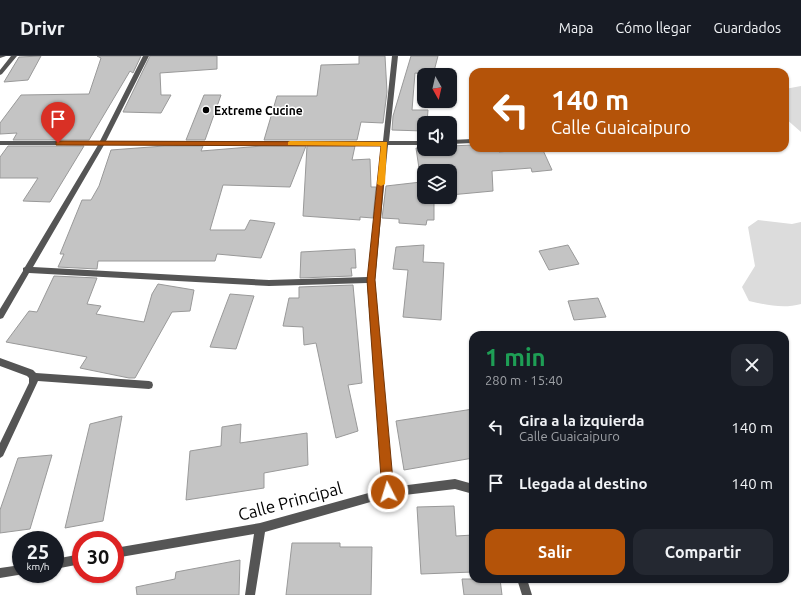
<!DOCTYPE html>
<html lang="es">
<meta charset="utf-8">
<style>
body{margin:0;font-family:Ubuntu,sans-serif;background:#242831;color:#f1f3f6;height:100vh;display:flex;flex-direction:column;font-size:15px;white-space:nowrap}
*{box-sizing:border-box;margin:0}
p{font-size:13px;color:#9ea1a6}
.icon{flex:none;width:22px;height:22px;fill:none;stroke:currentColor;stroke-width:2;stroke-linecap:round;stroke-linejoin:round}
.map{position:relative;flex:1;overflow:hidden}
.panel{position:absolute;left:469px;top:275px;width:320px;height:252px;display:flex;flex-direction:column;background:#171b24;border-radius:12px;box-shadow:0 1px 3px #0004}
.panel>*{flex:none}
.hud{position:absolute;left:469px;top:12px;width:320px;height:84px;border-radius:12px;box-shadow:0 1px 3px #0004;background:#b45309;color:#fff;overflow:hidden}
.needle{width:26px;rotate:172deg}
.fabs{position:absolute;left:417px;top:12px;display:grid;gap:8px}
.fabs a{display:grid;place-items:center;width:40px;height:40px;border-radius:8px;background:#171b24;box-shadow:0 1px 3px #0004;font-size:20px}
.speed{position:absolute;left:12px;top:475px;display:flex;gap:8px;font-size:20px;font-weight:700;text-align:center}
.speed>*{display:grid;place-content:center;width:52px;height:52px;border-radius:50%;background:#171b24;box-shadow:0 1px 3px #0004;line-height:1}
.speed small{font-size:10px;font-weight:400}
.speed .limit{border:6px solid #d22;background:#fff;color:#111}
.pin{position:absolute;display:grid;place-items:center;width:34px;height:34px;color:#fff;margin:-41px -17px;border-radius:50% 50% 50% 0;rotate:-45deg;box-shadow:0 0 4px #0007}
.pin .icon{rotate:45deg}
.me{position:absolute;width:44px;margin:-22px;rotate:355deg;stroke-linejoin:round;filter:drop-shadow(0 0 3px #0008)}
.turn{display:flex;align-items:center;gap:14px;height:84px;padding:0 16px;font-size:18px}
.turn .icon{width:52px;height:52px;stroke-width:2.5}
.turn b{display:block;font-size:28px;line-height:34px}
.round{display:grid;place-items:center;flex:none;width:42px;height:42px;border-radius:12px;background:#242831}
.summary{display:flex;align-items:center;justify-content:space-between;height:68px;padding:0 16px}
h1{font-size:24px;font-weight:700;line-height:30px;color:#1e9e55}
.primary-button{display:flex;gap:8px;margin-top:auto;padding:8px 16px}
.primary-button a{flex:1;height:46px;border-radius:12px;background:#b45309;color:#fff;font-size:16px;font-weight:700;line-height:46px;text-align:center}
.primary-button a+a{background:#242831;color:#f1f3f6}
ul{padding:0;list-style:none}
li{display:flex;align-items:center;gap:12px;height:56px;padding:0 16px}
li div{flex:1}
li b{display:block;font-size:15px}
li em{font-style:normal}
header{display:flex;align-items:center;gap:24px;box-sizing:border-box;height:56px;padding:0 20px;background:#171b24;border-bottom:1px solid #363941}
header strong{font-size:19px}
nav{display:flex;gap:22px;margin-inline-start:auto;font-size:14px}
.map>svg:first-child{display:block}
.green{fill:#dcdcdc}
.building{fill:#c4c4c4;stroke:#999}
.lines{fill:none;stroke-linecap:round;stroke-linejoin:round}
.minor{fill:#555;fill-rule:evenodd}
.route{fill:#b45309;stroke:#753606}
.slow{fill:#f59e0b}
.poi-dot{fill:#000;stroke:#fff;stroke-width:1.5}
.labels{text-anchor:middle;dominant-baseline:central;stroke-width:3;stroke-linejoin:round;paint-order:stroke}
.far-poi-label{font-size:12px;font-weight:bold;fill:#000;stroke:#fff;text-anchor:start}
.near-street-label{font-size:17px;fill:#000;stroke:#fff}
</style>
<header>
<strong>Drivr</strong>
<nav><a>Mapa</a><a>Cómo llegar</a><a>Guardados</a></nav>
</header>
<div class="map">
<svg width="801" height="539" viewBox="0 0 801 539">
<rect width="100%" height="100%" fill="#fff"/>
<path class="green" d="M801,30V76L785,62V33Z
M758,164L792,168L801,166V248C783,253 767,249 749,245L742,231L755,210L748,171Z"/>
<path class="building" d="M41,0L28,24L4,26L19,1Z
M97,0H141L133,17L130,15L89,84H13L17,77L0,78V67L21,39L89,38L101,2Z
M150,0H217V13L160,17L161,39H171L161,57L123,56Z
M359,0H385L387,36L383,67L361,66L357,84H264L277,40H317L321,9L359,8Z
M411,0H438L433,19L415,17L412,54H428L427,67H424V75L392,74L393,60Z
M204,39H221L205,84H186Z
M473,89V92H498L499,96L542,92L552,114L532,116L531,112L492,115L493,135L450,139V115H424V141H434V164H427L426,169L399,167V163L382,162L386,130L421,126L416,92L450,93V90Z
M8,90H84L50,146L23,145L38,122H0V101Z
M164,90H203L201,95L262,90H306L290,131L223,129L210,174H245L250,164L275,167L261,202L217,198L215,205H98L97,213L58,211L64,198H60L82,144H91L99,130L111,94Z
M307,90H355L352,104L370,103L371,131H376L373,162L360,161V164L303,160Z
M424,189L423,206L444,207L441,264L403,261L408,214L393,213L396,191Z
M568,189L579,208L549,214L539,195Z
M355,193L356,212H351L352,220L300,222L301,196Z
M54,220L97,222L87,248L101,250L96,258L144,266L152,238L158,228L194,234L190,255L172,256L135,322H129L80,312L87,301L6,286L29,255L37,256Z
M353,229L362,327L348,329L358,375L336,382L316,287L304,289L303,271L283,270L289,242H299V231Z
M230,238L254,240L236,293L210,291Z
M598,242L606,261L574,264L568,245Z
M473,353V402L404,414L396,365Z
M122,360L103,465L65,472L90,368Z
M241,368L240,387L307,377L308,409L264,417V432L186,444L190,395L221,390L222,371Z
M52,399L30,473L0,477V454L18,402Z
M454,450L456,480L473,479V516L421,518L417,451Z
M292,487H340V491H372L371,539H286Z
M240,504L239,539H137L136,531L175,523L176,516Z
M462,523H500L502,539H464Z"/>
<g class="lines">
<path class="minor" d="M0,0H6L0,2Z
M11,0H17L2,18L0,19V14Z
M143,0H149L106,85H383L392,0H398L389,85H424V89H388L375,224L392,431L455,423L473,428V438L455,433L388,441L265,476L255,539H245L254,478L115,502V492L260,467L383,433L367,227L269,230L29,217L3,262L0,263V253L23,215V212L25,211L98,89H0V85H100ZM104,89H382L368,221L269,224L33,211Z
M473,83V87L450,88V84Z
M0,302L33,314L36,317L149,325L152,326L153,329L152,332L149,333L38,325L3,400L0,402V387L29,327V322L27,320L0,310Z
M81,498V508L55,513V503Z
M21,509V518H24L0,522V512Z
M517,523H527L532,539H522Z"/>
</g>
<path class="route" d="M58,85L387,86L375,224L394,436L392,440L388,441L384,440L382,436L367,224L381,90L56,89V86Z"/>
<path class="slow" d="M290,85L387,86L385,128L381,130L377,128L381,90L288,89V86Z"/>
<circle class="poi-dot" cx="206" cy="54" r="4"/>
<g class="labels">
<g class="far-poi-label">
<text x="214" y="54">Extreme Cucine</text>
</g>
<g class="near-street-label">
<text transform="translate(290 445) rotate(-15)">Calle Principal</text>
</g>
</g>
</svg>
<div class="fabs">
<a><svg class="needle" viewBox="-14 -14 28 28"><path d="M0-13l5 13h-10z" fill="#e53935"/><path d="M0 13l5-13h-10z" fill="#9ea1a6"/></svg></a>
<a><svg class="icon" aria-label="sound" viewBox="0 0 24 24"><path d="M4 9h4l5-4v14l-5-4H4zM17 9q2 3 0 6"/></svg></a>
<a><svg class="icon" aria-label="layers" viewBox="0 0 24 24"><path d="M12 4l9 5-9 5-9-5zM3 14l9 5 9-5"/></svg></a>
</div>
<div class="speed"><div>25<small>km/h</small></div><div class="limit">30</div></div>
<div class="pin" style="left:58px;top:87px;background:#d93025"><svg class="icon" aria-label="arrive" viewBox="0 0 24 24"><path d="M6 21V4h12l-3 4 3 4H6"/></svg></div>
<svg class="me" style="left:388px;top:436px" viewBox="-20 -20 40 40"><circle r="17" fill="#b45309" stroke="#fff" stroke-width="3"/><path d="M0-11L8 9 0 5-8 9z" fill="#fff"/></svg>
<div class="hud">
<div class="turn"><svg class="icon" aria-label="left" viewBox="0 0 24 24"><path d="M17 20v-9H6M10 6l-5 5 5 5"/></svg><div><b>140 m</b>Calle Guaicaipuro</div></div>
</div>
<section class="panel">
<div class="summary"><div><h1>1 min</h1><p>280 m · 15:40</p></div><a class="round"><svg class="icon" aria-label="close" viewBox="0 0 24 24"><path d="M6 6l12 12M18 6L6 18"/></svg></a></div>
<ul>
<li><svg class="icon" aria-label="left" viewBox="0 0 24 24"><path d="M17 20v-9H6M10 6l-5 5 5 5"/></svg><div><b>Gira a la izquierda</b><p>Calle Guaicaipuro</p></div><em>140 m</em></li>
<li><svg class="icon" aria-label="arrive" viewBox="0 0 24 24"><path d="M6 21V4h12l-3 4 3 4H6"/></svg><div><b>Llegada al destino</b></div><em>140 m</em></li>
</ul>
<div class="primary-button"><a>Salir</a><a>Compartir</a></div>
</section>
</div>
